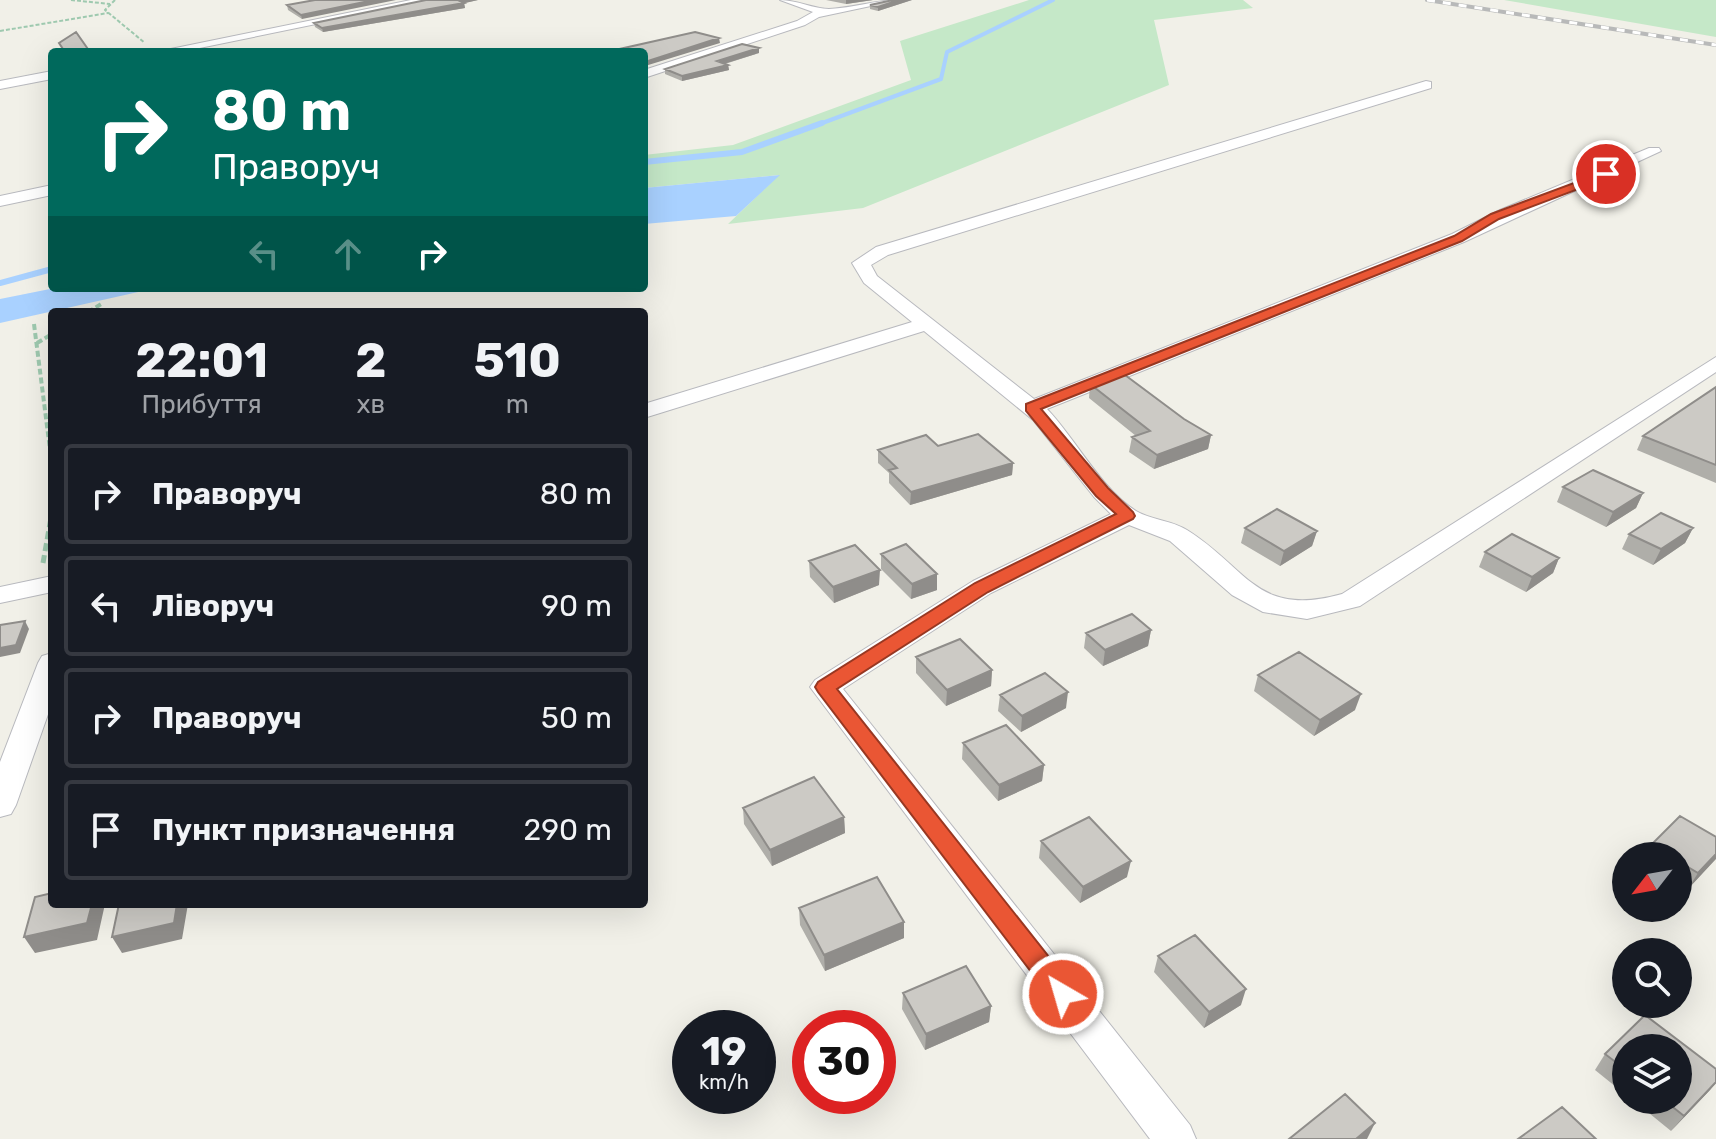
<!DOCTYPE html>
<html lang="uk">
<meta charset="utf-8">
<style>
body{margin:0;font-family:Rubik,sans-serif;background:#242831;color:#f1f3f6;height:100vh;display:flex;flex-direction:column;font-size:30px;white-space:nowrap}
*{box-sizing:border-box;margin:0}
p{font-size:26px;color:#9ea1a6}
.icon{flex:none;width:44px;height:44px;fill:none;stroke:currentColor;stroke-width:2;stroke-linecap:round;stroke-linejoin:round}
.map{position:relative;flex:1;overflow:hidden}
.panel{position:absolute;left:48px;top:308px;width:600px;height:600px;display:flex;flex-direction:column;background:#171b24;border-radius:8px;box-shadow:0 8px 32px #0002}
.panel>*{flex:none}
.top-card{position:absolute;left:48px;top:48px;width:600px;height:244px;border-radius:8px;box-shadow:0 8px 32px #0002;background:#00695c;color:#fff;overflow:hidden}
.needle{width:52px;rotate:239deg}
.tools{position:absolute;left:1612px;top:842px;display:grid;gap:16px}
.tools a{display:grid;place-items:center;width:80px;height:80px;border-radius:50%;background:#171b24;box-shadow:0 8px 32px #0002;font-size:40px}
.speed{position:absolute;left:672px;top:1010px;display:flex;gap:16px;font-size:40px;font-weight:700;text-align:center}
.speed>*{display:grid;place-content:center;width:104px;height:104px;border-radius:50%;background:#171b24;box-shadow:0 8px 32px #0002;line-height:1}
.speed small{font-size:20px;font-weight:400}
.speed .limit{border:12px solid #d22;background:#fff;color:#111}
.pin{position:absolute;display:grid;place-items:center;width:68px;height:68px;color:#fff;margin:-34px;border:4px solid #fff;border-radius:50%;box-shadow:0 2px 8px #0007}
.me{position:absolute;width:88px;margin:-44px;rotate:322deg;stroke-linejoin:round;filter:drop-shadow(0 0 6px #0008)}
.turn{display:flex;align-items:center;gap:28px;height:168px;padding:0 32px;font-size:36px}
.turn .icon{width:104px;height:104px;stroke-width:2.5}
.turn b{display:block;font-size:56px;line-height:68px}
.lanes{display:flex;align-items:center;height:76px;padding:0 32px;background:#0003;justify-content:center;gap:40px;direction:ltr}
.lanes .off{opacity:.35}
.eta{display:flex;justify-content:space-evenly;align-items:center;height:136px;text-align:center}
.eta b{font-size:48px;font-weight:700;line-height:56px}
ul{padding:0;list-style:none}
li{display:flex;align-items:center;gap:24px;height:100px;margin:0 16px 12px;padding:0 16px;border:4px solid #363941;border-radius:8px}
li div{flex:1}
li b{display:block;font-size:30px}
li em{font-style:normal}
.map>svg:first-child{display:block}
.green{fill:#c5e8c8}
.water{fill:#a9d1ff}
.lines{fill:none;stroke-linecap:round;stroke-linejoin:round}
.stream-far1{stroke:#a9d1ff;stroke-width:4}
.stream{stroke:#a9d1ff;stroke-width:6}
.minor-casing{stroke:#b8b9be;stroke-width:2}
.path-far2{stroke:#9ec9af;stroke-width:2;stroke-dasharray:4 2;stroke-linecap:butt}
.path-far1{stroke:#9ec9af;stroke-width:4;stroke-dasharray:6 3;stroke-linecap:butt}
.path{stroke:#9ec9af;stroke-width:5;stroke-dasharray:8 4;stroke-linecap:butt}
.minor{fill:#fff;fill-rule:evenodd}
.rail-casing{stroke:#b8b9b9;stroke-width:4}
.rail{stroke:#fff;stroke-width:3;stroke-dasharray:8;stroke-linecap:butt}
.wall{fill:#afaea9}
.shaded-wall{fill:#8f8d8a}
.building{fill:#cccac5;stroke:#8f8d8a;stroke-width:2}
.route{fill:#ea5634;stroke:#983822;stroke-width:2}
</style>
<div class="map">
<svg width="1716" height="1139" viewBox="0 0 1716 1139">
<rect width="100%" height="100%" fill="#f1f0e8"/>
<path class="green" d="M1029,0H1243L1253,8L1154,20L1169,85L863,208L728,224L779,175L644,188V155L733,145L911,80L900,41Z
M1504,0H1716V37Z"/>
<path class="water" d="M780,175L736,216L644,224V188Z
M55,288H156L0,323V299Z"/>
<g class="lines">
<path class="stream-far1" d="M817,125L941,79L947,52L1053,0"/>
<path class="stream" d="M644,162L742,152L822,123
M0,283L52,269"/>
<g class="minor-casing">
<path id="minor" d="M411,0H433L180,52H156Z
M780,0C797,0 814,9 829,9C853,8 875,0 899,0L819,17L805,25L644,78V70L797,21L813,12Z
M52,71V79L0,89V81Z
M1426,81L1431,82V88L888,255L871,265L877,276L1034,399L1452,234L1500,210L1649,148H1659L1661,151L1464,242L1047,409C1075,438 1101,489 1136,511C1151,520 1171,520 1187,530C1248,568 1256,618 1342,594L1716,357V372L1360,606L1307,619L1263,612L1232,595L1170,541L1129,525L991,593L843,689L1190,1125L1196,1139H1150L810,687L815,680L973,581L1111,514L1094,497L1033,420L924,331L644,418V404L912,322L864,283L852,263L876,247Z
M52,185V195L0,206V196Z
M52,576V592L0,603V587Z
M52,653V703L16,805L11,814L0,817V762L38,663L42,656Z"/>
</g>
<path class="path-far2" d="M71,0L110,4
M115,0L105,10L145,43
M0,31L108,13"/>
<path class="path-far1" d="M88,312L103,303
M34,324L52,465
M37,343L52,334"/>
<path class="path" d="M43,563L52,512"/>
<use href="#minor" class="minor"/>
<g class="rail-casing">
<path id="rail" d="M1427,0L1716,45"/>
</g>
<use href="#rail" class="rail"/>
</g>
<path class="wall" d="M315,0L302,19L288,10L287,5Z
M426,0H478L464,3L465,8L323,32L315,27L314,23Z
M826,0H873L846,4Z
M893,0H912L878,11L870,9V5Z
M759,53L725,64L728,65L729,70L682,81L665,74V69Z
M1090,384L1184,419L1211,435L1208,449L1154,469L1129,452L1132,437L1136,436L1089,398Z
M1716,387V483L1637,450L1643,436Z
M938,446L1013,463L1012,475L910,505L889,483V473L878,463V450Z
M1563,487L1643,493L1636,508L1606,527L1557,502Z
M1245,528L1317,531L1312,546L1280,566L1241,543Z
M1693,528L1685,543L1653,565L1622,549L1629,534Z
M1485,552L1559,558L1553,573L1526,592L1479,567Z
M881,554L937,590L911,599L881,569Z
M809,561L879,585L834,603L810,577Z
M1151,630L1148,646L1103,666L1084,648L1086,633Z
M916,657L992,670L991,686L946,706L916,673Z
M1258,675L1355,710L1314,736L1254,691Z
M1000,695L1066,708L1021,732L998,711Z
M963,743L1044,765L1042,781L998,801L962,759Z
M743,808L844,817L845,833L772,866L744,824Z
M1716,837V858L1688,889L1678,883V856H1645L1652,844Z
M1041,841L1127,877L1080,903L1039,858Z
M799,908L904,922V938L825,971L800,925Z
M1158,956L1241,1005L1204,1028L1154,972Z
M903,993L991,1006L989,1022L925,1050L902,1009Z
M1645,1015L1716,1069V1083L1671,1131L1633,1100H1678V1048H1626V1095L1595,1070L1605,1054Z"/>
<path class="shaded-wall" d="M374,0H396L302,19L301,15Z
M457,0H478L461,4L464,3L465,8L323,32L322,28Z
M846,0H873L846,4Z
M899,0H912L878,11V7Z
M719,38L720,43L645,66V62Z
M759,48V53L717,66V61Z
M728,65L729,70L682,81V76Z
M1211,435L1208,449L1154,469L1157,455Z
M1013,463L1012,475L910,505L911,492Z
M1643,493L1636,508L1606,527L1613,512Z
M1693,528L1685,543L1653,565L1661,549Z
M1317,531L1312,546L1280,566L1284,551Z
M1559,558L1553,573L1526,592L1532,577Z
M880,570L879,585L834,603L833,587Z
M937,574V590L911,599L912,584Z
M25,621L29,629L20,653L0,657V648Z
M1151,630L1148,646L1103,666L1105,650Z
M992,670L991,686L946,706L947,690Z
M1068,692L1066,708L1021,732L1022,716Z
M1361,694L1355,710L1314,736L1320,720Z
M1044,765L1042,781L998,801L999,785Z
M844,817L845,833L772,866L770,850Z
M1716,854V859L1688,889L1698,873Z
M1131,861L1127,877L1080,903L1083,887Z
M92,904H105L97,940L35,953L24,937Z
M177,904H188L182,939L122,953L112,937Z
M904,922V938L825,971L824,955Z
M1246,989L1241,1005L1204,1028L1209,1012Z
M991,1006L989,1022L925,1050L926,1034Z
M1716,1082L1710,1090L1671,1131L1684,1116Z
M1375,1123L1367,1139H1356Z"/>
<path class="building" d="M315,0H374L301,15L287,5Z
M426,0H458L464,3L322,28L314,23Z
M893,0H899L878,7L870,5Z
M76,32L90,52H65L59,43Z
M695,32L719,38L645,62L644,52H621L615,50Z
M742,44L759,48L717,61L728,65L682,76L665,69Z
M1125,375L1184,419L1211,435L1157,455L1132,437L1150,431L1090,384Z
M1716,387V465L1643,436Z
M978,434L1013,463L911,492L889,470L897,468L878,450L926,435L938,446Z
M1593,470L1643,493L1613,512L1563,487Z
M1277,509L1317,531L1284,551L1245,528Z
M1661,513L1693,528L1661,549L1629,534Z
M1512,534L1559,558L1532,577L1485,552Z
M906,544L937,574L912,584L881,554Z
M855,545L880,570L833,587L809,561Z
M1132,614L1151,630L1105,650L1086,633Z
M25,621L16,645L0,648V625Z
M960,639L992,670L947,690L916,657Z
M1299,652L1361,694L1320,720L1258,675Z
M1045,673L1068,692L1022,716L1000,695Z
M1006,725L1044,765L999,785L963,743Z
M814,777L844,817L770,850L743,808Z
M1680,816L1716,837V854L1698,873L1678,861V856H1671L1652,844Z
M1089,817L1131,861L1083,887L1041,841Z
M877,877L904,922L824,955L799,908Z
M52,893V904H92L87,923L24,937L35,897Z
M119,904H177L174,923L112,937Z
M1195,935L1246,989L1209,1012L1158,956Z
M966,966L991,1006L926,1034L903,993Z
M1645,1015L1716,1069V1082L1684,1116L1664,1100H1678V1048H1626V1070L1605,1054Z
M1345,1094L1375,1123L1356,1139H1289Z
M1562,1107L1596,1139H1518Z"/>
<path class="route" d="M1606,171L1611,174L1610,177L1499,219L1462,241L1041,409L1108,488L1133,512L1135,516L1133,519L988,592L837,689L1072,986L1076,994L1072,1002L1063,1006L1054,1002L818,692L815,687L818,682L975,583L1116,514L1096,496L1026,411V404L1454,236L1491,214Z"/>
</svg>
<div class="tools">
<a><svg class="needle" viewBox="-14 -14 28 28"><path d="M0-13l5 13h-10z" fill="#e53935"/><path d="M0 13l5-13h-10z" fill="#9ea1a6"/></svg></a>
<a><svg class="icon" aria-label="search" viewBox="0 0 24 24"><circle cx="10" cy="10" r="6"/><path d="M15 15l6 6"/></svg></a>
<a><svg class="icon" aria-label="layers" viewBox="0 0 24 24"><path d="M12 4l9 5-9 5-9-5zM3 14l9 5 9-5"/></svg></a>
</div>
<div class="speed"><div>19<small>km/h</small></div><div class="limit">30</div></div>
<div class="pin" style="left:1606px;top:174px;background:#d93025"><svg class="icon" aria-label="arrive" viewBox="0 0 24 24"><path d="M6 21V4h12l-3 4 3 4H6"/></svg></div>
<svg class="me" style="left:1063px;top:994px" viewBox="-20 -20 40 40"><circle r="17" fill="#ea5634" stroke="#fff" stroke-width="3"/><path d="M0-11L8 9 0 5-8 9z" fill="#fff"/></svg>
<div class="top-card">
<div class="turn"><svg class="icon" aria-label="right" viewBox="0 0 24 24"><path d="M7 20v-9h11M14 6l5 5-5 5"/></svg><div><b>80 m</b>Праворуч</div></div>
<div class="lanes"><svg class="icon off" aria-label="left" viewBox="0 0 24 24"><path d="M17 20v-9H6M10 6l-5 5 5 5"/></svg><svg class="icon off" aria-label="ahead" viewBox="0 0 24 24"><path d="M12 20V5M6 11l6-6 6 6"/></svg><svg class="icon" aria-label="right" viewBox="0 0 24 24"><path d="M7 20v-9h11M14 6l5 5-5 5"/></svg></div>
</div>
<section class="panel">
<div class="eta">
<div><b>22:01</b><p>Прибуття</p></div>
<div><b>2</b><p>хв</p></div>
<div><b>510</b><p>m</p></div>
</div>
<ul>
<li><svg class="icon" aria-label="right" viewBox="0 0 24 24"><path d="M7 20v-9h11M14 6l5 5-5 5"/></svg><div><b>Праворуч</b></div><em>80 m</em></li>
<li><svg class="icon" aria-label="left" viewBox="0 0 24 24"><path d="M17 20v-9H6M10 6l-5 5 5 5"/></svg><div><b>Ліворуч</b></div><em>90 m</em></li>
<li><svg class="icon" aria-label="right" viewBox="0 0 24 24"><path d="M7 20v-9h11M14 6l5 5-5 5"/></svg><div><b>Праворуч</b></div><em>50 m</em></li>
<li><svg class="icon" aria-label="arrive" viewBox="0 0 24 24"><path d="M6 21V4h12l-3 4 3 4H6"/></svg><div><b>Пункт призначення</b></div><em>290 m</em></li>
</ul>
</section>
</div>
